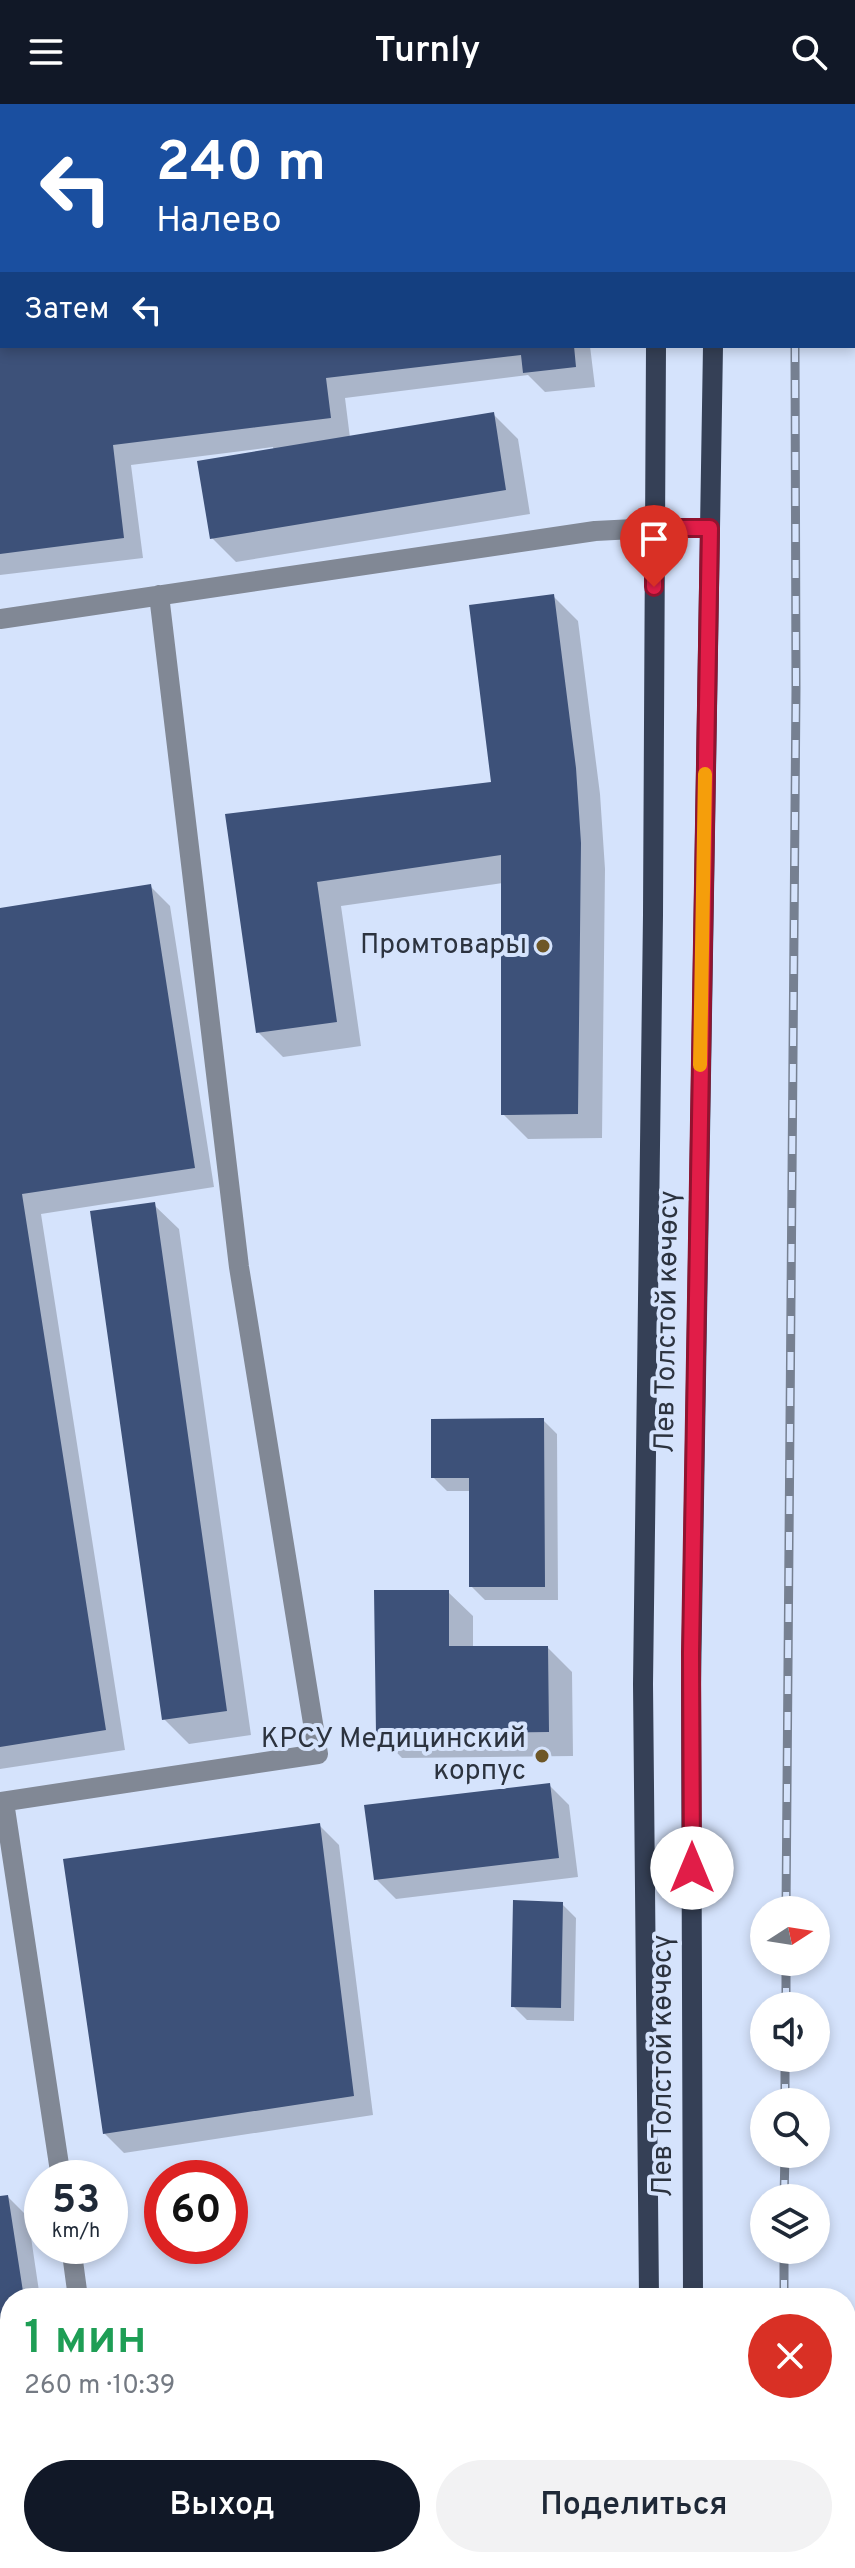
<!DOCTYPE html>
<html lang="ru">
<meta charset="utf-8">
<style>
body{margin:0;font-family:Overpass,sans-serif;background:#f2f2f3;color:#1f2937;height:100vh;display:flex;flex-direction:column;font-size:30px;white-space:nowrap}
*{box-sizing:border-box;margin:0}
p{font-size:26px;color:#747a83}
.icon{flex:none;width:44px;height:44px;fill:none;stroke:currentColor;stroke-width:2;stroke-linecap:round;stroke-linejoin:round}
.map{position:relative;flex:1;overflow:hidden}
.details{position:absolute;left:0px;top:2184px;width:856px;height:280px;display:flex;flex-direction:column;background:#fff;border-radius:32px 32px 0 0;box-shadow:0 4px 12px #0003}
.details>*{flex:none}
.guide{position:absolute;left:0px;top:0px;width:856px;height:244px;box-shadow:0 4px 12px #0003;background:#1a4fa0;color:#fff;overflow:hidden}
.needle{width:52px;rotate:78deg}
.controls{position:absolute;left:750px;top:1792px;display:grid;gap:16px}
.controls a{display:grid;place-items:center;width:80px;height:80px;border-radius:50%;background:#fff;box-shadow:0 4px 12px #0003;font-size:40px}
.speed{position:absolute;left:24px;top:2056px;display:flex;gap:16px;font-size:40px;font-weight:700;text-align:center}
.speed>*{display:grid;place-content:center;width:104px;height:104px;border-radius:50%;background:#fff;box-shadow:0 4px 12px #0003;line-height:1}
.speed small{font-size:20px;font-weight:400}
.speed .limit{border:12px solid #d22;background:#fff;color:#111}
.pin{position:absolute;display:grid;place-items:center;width:68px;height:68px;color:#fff;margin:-82px -34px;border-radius:50% 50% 50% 0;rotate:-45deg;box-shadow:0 0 8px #0007}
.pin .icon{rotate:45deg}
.me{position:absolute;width:88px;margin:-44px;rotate:0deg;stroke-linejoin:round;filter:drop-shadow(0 0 6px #0008)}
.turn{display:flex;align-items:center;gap:28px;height:168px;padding:0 24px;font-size:36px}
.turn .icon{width:104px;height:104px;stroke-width:2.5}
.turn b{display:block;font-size:56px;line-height:68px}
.then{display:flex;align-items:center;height:76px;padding:0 24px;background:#0003;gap:16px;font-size:30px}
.round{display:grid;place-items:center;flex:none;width:84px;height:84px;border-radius:42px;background:#f2f2f3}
.overview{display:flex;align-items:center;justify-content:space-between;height:136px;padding:0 24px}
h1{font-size:48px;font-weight:600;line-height:60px;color:#1e9e55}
.primary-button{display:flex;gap:16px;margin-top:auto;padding:16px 24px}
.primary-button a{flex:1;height:92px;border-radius:48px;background:#111827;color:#fff;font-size:32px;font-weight:600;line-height:92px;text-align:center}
.primary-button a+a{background:#f2f2f3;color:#1f2937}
header{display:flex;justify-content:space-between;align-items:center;height:104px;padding:0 24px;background:#111827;color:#fff;font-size:36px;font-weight:600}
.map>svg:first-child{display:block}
.shadow{fill:#0003}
.building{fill:#3d5179}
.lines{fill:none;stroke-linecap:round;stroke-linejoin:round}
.minor{stroke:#818895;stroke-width:20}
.major{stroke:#354056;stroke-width:20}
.rail-casing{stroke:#768091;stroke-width:9}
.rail{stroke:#d5e3fc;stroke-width:6;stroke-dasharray:18;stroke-linecap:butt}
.route-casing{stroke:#92132f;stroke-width:20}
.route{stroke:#e11d48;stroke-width:14}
.slow{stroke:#f59e0b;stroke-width:14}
.poi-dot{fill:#6e5727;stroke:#d5e3fc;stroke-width:3}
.labels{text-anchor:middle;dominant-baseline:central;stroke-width:8;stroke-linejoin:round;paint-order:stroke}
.poi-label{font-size:28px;fill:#2c333f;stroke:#d5e3fc;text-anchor:end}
.street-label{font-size:28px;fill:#2c333f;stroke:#d5e3fc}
</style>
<header><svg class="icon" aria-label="menu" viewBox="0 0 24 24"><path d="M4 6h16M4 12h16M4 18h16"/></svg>Turnly<svg class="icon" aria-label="search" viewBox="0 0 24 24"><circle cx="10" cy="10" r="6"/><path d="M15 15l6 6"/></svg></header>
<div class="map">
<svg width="855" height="2464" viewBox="0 0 855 2464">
<rect width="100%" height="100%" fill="#d5e3fc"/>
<path class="shadow" d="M0,0H257V2H2V86H0Z
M294,0H603V2H295Z
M2,137V242H590L595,283L545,288L528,271L345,294L350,334L493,310L518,335L530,410L236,458L212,434L274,347L273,343L131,361L143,454L0,471V138Z
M553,492L578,517L600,690L605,765L602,1034L528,1035L503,1010V779L341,802L361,942L283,953L258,928L227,712L493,680Z
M150,782L170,802L214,1083L41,1110L125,1646L0,1665V806Z
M154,1101L179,1125L251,1631L189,1640L164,1615Z
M543,1316L557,1330L558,1496H485L471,1482V1387H447L433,1373Z
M448,1488L473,1512V1544H548L572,1568L573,1652L402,1654L378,1629Z
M549,1681L569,1701L578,1773L396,1795L376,1775Z
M319,1721L339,1741L373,2011L124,2049L104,2029Z
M562,1800L576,1814L574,1917L527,1916L513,1902Z
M8,2093L28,2113L40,2194H10V2328L0,2329V2094Z
M0,2433L10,2443V2454H21L23,2464H0Z
M147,2454H259L261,2464H149Z"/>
<path class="building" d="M0,242H574L576,263L523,269L521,251L326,274L331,314L113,341L124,434L0,450Z
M494,308L506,386L210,435L197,357Z
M554,490L576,664L581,739L578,1010L501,1011V751L317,778L337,918L256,929L225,710L491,678L469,501Z
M151,780L195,1064L22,1090L106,1626L0,1643V804Z
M155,1098L227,1607L162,1616L90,1107Z
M544,1314L545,1483H469V1374H431V1315Z
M374,1486H449V1542H548L549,1628L376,1630Z
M550,1679L559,1754L374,1776L364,1701Z
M320,1719L354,1992L103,2030L63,1755Z
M513,1796L563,1798L561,1904L511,1903Z
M8,2091L24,2194H10V2306L0,2307V2092Z
M145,2454H244L245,2464H147Z"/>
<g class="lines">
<path class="minor" d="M0,515L595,427L654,424H710
M0,1698L318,1650L239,1163L159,491
M4,1698L61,2074
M71,2142L78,2194
M115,2454L117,2464"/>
<path class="major" d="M658,2V0
M716,2V0
M649,2194L643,1580L653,811L656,242
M693,2194L691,1580L713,242
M651,2454L652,2464
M694,2454V2464"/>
<g class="rail-casing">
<path id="rail" d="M796,2V0
M786,1806L796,584L795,242
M786,1902V1858
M785,1998V1954
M784,2094L785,2050
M784,2194V2146
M781,2464L782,2454"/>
</g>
<use href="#rail" class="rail"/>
</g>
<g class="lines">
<g class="route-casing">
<path id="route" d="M654,483V424H710L691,1549L692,1764"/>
</g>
<use href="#route" class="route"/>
<path class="slow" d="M700,961L705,670"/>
</g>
<g class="poi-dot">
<circle cx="543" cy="842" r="8"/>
<circle cx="542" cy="1652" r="8"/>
</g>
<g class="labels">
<g class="poi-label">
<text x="527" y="842">Промтовары</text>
<text x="526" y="1636">КРСУ Медицинский<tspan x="526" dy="32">корпус</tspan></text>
</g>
<g class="street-label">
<text transform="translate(668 1218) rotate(-89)">Лев Толстой көчөсү</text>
<text transform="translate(664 1962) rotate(-90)">Лев Толстой көчөсү</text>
</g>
</g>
</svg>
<div class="controls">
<a><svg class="needle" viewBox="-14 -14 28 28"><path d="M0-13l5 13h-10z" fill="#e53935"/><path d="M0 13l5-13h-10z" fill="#747a83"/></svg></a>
<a><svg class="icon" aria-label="sound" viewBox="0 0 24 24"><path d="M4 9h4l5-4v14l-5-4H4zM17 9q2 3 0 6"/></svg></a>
<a><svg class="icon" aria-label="search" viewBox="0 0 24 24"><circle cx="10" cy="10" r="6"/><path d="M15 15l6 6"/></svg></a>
<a><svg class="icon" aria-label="layers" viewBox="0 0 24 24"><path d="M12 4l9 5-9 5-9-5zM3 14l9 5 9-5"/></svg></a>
</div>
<div class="speed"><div>53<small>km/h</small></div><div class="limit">60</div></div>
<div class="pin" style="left:654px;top:483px;background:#d93025"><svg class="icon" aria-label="arrive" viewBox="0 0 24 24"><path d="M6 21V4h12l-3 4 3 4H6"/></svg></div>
<svg class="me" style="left:692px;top:1764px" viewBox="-20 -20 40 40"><circle r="19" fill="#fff"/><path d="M0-13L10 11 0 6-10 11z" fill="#e11d48"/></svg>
<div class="guide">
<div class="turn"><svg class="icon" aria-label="left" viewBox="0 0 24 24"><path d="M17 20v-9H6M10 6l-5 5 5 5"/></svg><div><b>240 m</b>Налево</div></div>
<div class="then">Затем<svg class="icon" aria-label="left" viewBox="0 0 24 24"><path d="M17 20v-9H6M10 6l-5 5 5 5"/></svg></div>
</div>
<section class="details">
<div class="overview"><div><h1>1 мин</h1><p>260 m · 10:39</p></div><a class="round" style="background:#d93025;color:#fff"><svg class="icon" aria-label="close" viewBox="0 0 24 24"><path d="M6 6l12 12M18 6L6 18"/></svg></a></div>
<div class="primary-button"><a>Выход</a><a>Поделиться</a></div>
</section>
</div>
